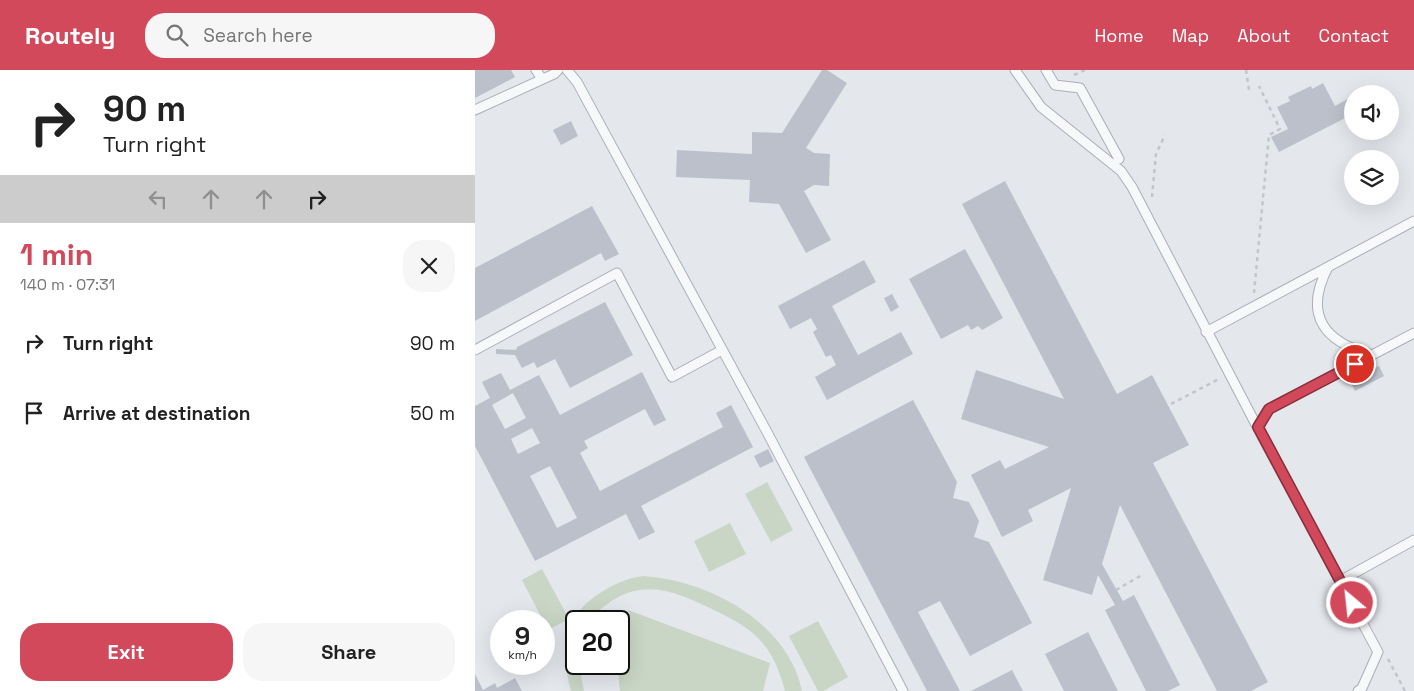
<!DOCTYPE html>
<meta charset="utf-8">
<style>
body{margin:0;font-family:"Space Grotesk",sans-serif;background:#f6f6f6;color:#222;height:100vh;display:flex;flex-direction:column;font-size:19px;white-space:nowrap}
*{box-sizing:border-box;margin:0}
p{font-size:16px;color:#767676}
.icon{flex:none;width:28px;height:28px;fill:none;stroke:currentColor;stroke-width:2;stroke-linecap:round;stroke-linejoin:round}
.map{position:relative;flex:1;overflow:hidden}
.sheet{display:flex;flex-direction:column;background:#fff;width:475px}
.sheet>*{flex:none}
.hud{background:#fff;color:#222;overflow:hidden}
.buttons{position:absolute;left:869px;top:15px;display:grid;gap:10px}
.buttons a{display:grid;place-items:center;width:55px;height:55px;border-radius:50%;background:#fff;box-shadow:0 5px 20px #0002;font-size:25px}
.speed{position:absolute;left:15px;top:540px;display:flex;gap:10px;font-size:25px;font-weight:700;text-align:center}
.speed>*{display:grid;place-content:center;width:65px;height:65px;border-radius:50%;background:#fff;box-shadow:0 5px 20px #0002;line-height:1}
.speed small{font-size:12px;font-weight:400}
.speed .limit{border:2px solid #111;border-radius:8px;background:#fff;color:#111}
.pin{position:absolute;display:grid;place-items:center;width:42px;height:42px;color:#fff;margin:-21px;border:2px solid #fff;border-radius:50%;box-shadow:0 1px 5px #0007}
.me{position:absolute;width:55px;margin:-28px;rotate:332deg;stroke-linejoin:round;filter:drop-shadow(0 0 4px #0008)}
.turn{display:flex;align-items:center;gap:18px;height:105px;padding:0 20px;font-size:22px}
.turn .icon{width:65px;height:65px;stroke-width:2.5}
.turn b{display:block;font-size:35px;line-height:42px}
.lanes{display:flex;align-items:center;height:48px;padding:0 20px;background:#0003;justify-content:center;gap:25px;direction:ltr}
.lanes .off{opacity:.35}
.round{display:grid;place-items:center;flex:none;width:52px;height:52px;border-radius:20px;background:#f6f6f6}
.summary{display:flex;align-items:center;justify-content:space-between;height:85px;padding:0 20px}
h1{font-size:30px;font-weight:700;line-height:38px;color:#d1495b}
.action{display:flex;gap:10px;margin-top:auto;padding:10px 20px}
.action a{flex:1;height:58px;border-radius:20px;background:#d1495b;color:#fff;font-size:20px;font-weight:700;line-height:58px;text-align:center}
.action a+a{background:#f6f6f6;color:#222}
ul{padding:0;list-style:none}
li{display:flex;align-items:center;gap:15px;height:70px;padding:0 20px}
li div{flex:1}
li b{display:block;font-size:19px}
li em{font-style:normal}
header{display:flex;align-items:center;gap:30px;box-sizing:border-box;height:70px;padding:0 25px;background:#d1495b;color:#fff}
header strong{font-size:24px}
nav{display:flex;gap:28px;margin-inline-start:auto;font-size:18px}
.search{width:350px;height:45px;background:#f6f6f6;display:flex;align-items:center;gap:12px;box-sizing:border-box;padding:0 18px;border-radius:20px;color:#767676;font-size:19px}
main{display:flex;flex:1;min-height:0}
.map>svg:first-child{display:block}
.green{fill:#c9d6c5}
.building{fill:#bbc0ca;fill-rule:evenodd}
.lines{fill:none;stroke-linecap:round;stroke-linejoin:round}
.lane-casing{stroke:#a9aeb7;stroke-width:11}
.path{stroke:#c2c5cb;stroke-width:2.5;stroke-dasharray:4 4;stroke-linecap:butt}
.lane{stroke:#f7f8fa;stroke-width:9}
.route-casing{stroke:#882f3b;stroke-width:12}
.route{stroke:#d1495b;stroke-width:9}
</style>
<header>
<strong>Routely</strong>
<div class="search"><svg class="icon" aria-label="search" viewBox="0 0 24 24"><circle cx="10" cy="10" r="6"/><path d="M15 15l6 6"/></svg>Search here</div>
<nav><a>Home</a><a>Map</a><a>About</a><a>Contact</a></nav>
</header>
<main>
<section class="sheet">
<div class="hud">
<div class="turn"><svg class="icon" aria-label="right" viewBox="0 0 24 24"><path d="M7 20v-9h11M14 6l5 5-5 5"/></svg><div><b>90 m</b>Turn right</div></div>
<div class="lanes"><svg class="icon off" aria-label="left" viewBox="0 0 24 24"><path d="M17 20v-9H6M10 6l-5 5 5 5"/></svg><svg class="icon off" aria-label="ahead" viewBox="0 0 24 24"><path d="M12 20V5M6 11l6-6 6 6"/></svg><svg class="icon off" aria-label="ahead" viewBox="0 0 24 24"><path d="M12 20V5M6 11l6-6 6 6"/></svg><svg class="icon" aria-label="right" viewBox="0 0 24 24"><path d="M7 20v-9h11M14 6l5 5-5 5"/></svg></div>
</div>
<div class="summary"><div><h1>1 min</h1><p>140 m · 07:31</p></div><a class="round"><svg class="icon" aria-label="close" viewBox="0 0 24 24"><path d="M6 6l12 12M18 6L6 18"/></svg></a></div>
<ul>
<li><svg class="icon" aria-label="right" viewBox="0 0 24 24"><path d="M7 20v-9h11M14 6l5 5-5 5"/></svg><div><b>Turn right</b></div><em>90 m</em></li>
<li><svg class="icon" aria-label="arrive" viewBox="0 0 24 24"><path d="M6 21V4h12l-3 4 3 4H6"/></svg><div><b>Arrive at destination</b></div><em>50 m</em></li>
</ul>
<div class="action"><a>Exit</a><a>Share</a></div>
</section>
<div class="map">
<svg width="939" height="621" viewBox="0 0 939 621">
<rect width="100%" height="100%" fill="#e4e7ec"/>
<path class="green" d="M292,412L318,460L296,472L270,424Z
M255,453L271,484L234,502L219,471Z
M67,499L94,549L73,560L47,510Z
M168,506C233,510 313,552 327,621H310C306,606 300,589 290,576C277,559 259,550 241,541C208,525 175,508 140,529C130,535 121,542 114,551H101V594H104L109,621H96C85,581 87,547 125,523C139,514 152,508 168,506Z
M153,540L295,593L288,621H145C141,593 146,568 153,540Z
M343,551L373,607L348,621H343L314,566Z"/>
<path class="building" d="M0,0H36L40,7L0,28Z
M347,0H352L372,13L331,78L339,83L355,84L354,116L339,115L329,121L356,170L331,183L304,134L274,132L275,110L201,107L202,80L277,84V62L307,63Z
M848,13L860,36L878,26V44L804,82L796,67L813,59L802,37L815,31L813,27L836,16L837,19Z
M96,51L103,66L86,75L78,60Z
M530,111L642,324L677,305L714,375L678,393L793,612L776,621H742L645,435L627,494L648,531L659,525L705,615L693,621H671L630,540L640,535L623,505L617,525L568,510L596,418L553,440L558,451L527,467L496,405L525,390L530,399L574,377L486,349L501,300L589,329L487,134Z
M117,136L144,184L130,191L126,183L0,251V198Z
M490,179L528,248L507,260L503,256L496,260L493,255L466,269L434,209Z
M389,190L401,212L357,236L383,285L426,262L438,284L352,330L340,307L361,295L356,285L351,287L338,262L342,259L336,248L315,259L303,236Z
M417,224L424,237L416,242L409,228Z
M130,232L158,285L95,318L80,289L62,298L59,292L47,298L40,285L21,284V279L41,280L42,277Z
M904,296L909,306L880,321L875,311Z
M167,302L191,350L179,356L170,339L109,371L113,378L105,383L125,421L248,357L241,343L256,335L278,377L166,436L180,462L164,470L151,444L60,491L0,376V336L15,328L7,312L26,303L35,320L64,305L85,345ZM38,323L51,348L30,359L17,335ZM57,358L65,373L43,384L36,369ZM75,396L102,448L82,458L55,406Z
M438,330L482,412L478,428L494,432L504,451L499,467L514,472L557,553L495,586L465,531L443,542L485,621H452L329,387Z
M293,379L299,391L285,398L279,386Z
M613,562L643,621H589L570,584Z
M537,600L548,621H496Z
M0,604L8,620L20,613L22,618L40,608L47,621H0Z"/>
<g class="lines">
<g class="lane-casing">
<path id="lane" d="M61,0L67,9
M92,0L102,12L292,362L428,621
M540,0L566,37L646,101L657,117L789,370L903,582L887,618L883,621
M571,0L580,15L605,18L644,89
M0,40L79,4L83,0
M853,197C828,245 849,272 897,285
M731,262L939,151
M0,280L142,203L197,307L247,280
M783,357L794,339L939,263
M865,511L939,470"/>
</g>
<path class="path" d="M771,0L774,20
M599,5L610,0
M677,127L681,84L690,65
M779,223L794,65L805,59L784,16
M696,334L744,309
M641,520L667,505
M913,589L930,621"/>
<use href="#lane" class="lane"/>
</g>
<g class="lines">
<g class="route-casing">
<path id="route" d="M877,533L783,357L794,339L880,294"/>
</g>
<use href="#route" class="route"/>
</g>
</svg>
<div class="buttons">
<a><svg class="icon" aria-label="sound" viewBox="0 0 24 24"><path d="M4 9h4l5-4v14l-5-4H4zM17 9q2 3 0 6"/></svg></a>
<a><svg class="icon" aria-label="layers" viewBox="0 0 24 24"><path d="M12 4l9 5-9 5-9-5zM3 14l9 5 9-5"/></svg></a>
</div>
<div class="speed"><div>9<small>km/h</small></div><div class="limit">20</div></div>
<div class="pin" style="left:880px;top:294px;background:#d93025"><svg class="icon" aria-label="arrive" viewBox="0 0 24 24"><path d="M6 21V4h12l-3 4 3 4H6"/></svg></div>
<svg class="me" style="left:877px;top:533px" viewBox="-20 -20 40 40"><circle r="17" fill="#d1495b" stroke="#fff" stroke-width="3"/><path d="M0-11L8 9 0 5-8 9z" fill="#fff"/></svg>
</div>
</main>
